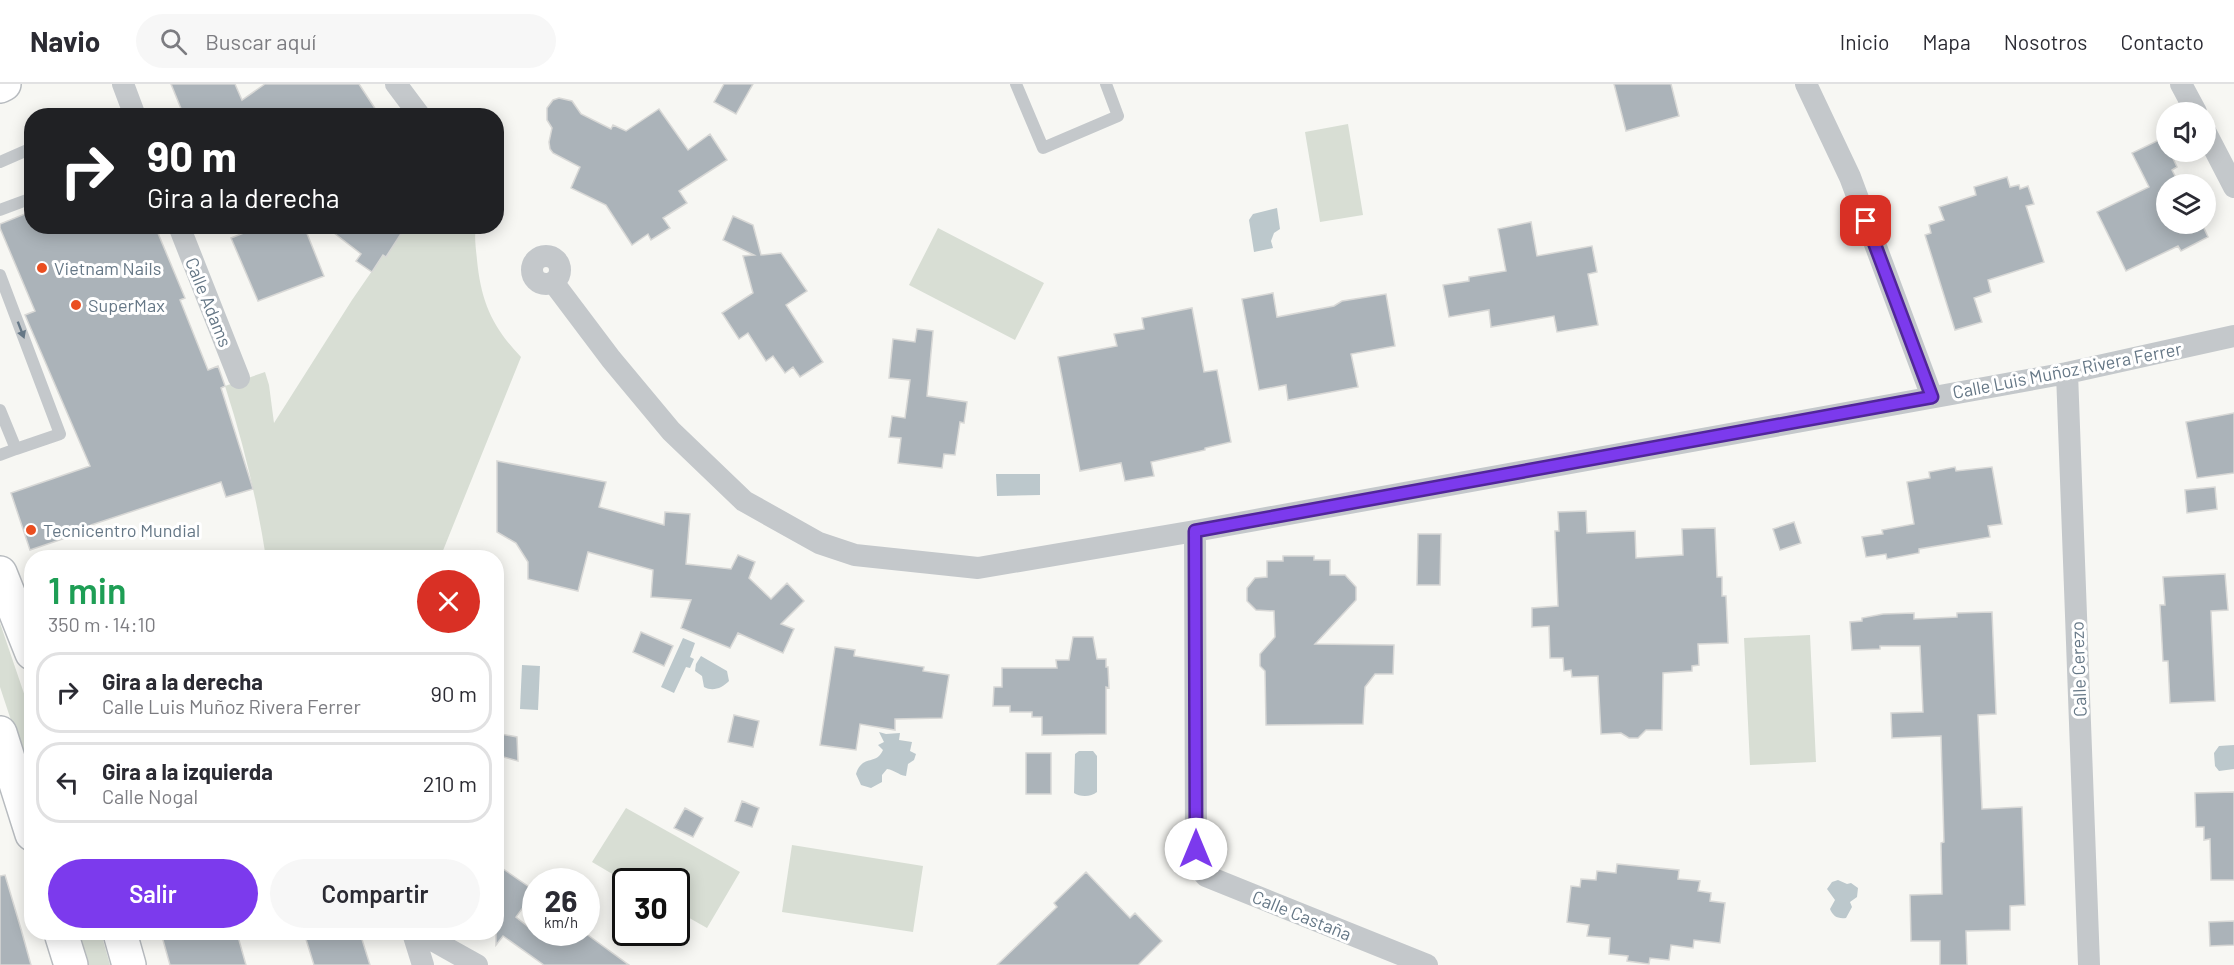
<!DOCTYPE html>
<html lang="es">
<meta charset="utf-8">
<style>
body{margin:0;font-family:Barlow,sans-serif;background:#f7f7f7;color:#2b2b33;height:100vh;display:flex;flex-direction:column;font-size:22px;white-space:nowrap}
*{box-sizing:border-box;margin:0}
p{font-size:20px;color:#7c7c81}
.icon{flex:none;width:33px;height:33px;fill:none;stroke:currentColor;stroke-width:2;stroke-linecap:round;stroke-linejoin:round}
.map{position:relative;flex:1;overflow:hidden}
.details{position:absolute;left:24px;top:466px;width:480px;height:390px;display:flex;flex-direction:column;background:#fff;border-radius:24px;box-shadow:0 3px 15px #0003}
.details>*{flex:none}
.top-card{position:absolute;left:24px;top:24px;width:480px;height:126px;border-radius:24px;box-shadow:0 3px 15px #0003;background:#202124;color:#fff;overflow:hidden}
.controls{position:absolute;left:2156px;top:18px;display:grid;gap:12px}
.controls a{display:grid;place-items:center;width:60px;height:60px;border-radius:50%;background:#fff;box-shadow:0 3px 15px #0003;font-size:30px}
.speed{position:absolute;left:522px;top:784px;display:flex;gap:12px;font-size:30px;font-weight:700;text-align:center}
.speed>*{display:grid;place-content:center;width:78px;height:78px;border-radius:50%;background:#fff;box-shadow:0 3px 15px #0003;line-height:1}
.speed small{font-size:15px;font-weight:400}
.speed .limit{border:3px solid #111;border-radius:9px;background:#fff;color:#111}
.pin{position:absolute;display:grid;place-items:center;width:51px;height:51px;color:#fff;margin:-26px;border-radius:12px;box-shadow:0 3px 9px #0006}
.me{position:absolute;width:66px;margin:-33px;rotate:0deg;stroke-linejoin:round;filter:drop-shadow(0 0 4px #0008)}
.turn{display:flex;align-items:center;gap:21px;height:126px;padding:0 24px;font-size:27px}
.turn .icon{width:78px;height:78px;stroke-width:2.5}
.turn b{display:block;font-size:42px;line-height:51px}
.round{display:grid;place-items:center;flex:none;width:63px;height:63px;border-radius:32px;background:#f7f7f7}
.overview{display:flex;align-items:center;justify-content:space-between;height:102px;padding:0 24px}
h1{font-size:36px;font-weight:600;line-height:45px;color:#1e9e55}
.button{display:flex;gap:12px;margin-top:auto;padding:12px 24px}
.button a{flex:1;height:69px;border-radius:36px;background:#7c3aed;color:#fff;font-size:24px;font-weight:600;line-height:69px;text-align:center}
.button a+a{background:#f7f7f7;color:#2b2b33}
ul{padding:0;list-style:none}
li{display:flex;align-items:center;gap:18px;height:81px;margin:0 12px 9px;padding:0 12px;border:3px solid #e1e1e2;border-radius:24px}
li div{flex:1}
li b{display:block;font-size:22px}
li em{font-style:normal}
header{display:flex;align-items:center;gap:36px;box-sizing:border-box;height:84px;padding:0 30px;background:#fff;border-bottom:2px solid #e1e1e2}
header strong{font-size:28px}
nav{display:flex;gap:33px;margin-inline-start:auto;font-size:21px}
.search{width:420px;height:54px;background:#f7f7f7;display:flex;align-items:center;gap:15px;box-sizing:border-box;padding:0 21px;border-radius:33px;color:#7c7c81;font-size:22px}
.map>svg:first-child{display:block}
.green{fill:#d8ded4}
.water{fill:#bcc8cc}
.building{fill:#abb3b9;stroke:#d8d8d6;stroke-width:1.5}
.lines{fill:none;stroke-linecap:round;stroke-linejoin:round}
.primary-casing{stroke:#b7bbbf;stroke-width:36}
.service{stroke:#c4c8cb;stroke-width:12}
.minor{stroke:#c4c8cb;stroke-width:22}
.primary{stroke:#fff;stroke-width:33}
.oneway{fill:#657786}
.route-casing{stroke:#51269a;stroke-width:15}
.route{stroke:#7c3aed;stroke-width:10}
.poi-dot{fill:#ea4e20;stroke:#fff;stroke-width:2}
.labels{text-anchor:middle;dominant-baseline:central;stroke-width:6;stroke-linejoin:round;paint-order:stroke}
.poi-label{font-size:18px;fill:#657786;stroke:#fff;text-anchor:start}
.street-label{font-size:18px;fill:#657786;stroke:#fff}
</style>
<header>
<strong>Navio</strong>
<div class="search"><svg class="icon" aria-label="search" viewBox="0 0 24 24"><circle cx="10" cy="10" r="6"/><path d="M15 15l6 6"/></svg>Buscar aquí</div>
<nav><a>Inicio</a><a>Mapa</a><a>Nosotros</a><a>Contacto</a></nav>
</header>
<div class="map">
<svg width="2234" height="881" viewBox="0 0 2234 881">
<rect width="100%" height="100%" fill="#f7f7f3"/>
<path class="green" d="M1348,40L1363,131L1320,138L1305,48Z
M406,143H476C474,153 476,165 477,176C481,217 492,243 521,273L440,474H266C257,415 243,358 225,302L265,288L269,301L274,339L352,216L383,171L386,172Z
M938,144L1044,199L1015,256L909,201Z
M0,539L31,630V697L0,603Z
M1810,551L1816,678L1750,681L1744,554Z
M626,724L740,788L707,844L677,827L676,798H626L592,778Z
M792,761L923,782L913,848L782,828Z
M78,849H101L110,881H88Z"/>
<path class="water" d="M1277,124L1280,145L1274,149L1271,157L1273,164L1254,168L1249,136L1253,130Z
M996,390H1040V411L997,412Z
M683,554L695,559L690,573L694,575L690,584L686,583L674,609L661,603Z
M701,572L727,587L729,597C722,604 713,608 704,603L702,592L695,587L696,580Z
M522,581L540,582L538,626L520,625Z
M879,648L886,650L900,649L899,656L912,658L910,667L916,670L914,676L908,680L906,692C898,691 895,686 887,685L882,691V698L871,704L861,701L856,690C862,670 876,682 883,666L878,661L884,658Z
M2234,661V685L2219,687L2215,682L2214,669L2219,662Z
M1079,667H1093L1097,672V708C1091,713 1080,713 1074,709L1075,670Z
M1838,796L1847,800L1851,799L1858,804L1857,813L1850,818L1852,823L1846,834C1837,835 1833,832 1830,825L1835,816L1827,805L1832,798Z"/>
<path class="building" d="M171,0H235L242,16L265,0H359L380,32H184Z
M724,0H753L736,30L714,18Z
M1614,0H1671L1679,32L1626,47Z
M559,14L572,17L581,30L611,45L613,41L626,47L659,25L688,66L710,50L727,76L679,107L687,119L663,134L670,144L651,156L648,150L632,161L606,121L571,104L580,83L553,69L550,65L549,58L552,44L547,36V24L553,16Z
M2163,54L2166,68H2170L2177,83L2172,86L2179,100H2166V140H2202L2208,153L2181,167L2178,162L2126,187L2097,128L2149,103L2132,69Z
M2007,93L2010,103L2019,101L2020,105L2028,102L2034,120L2026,122L2044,178L1988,196L1991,208L1974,214L1982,238L1955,246L1925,151L1931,149L1929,141L1944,136L1939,123L1976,111L1974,103Z
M32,127V142H155L185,214L180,216L208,286L218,282L225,302L221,304L253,405L226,413L221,398L91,441L92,445L30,466L11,409L90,382L25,231L35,227L0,144V140Z
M733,132L753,141L761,171L781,169L807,207L786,221L823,278L800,293L793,283L785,289L773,272L766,277L748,249L739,255L722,229L753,209L743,172L754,171L723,156Z
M1531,138L1537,172L1592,162L1597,188L1588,190L1598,241L1557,248L1554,232L1491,243L1489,226L1449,233L1443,201L1469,197V193L1506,187L1498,145Z
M244,142H304L324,192L258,217L231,154L246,148Z
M325,142H406L386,173L383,171L372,188L356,177L361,170Z
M1273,209L1277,233L1334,222L1342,217L1386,210L1395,262L1351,270L1358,303L1288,316L1286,301L1259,306L1242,215Z
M1192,224L1204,288L1217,286L1231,358L1205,364V366L1151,378L1154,392L1125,397L1121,379L1080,387L1058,273L1117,262L1114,250L1144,245L1142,234Z
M917,245L933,247L927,312L967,318L964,339L960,338L955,371L944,370L942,384L898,379L901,354L889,353L892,332L905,334L910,296L889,294L893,255L915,258Z
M2234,329V389L2197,394L2186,338Z
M497,377L606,398L599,423L664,441L665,428L690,430L686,480L731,485L738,471L755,478L749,494L771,515L787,499L804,517L781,540L794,545L783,569L738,549L730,564L681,544L691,516L651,513L653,486L588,468L578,507L528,495V478L516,459L497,448Z
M1955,383L1956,387L1992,383L2002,440L1988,442L1990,453L1919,465V469L1887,475L1886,470L1866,473L1862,453L1883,450L1882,446L1914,440L1907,398L1930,394L1929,388Z
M2215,403L2217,425L2187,429L2185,406Z
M1586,427L1587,449L1635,447L1636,474L1683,471L1682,445L1715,444L1717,493H1722V512H1726L1728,559L1698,560L1699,581L1692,582V587L1663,589L1662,646H1646L1638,654H1629L1621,649L1601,650L1598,592L1572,593L1571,586L1564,587L1563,574H1550L1549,542L1532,543V524L1558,522L1555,447H1559L1558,428Z
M1794,438L1801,459L1780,466L1773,445Z
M1418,450H1441L1440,501H1417Z
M1283,472H1314V476H1330V491H1345L1356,503V516L1315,560L1394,561L1393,590H1375L1365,603L1363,640L1266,641L1265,587L1260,582V570L1275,553L1274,527L1256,526L1247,517V504L1255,494L1267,493V477H1283Z
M2225,490L2228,526L2211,527L2215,617L2170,619L2168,577H2163L2160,521H2165L2163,493Z
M1992,528L1996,630L1978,631L1982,725L2022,723L2025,821L2010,822V846L1966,847L1967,881H1940V857H1911L1910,811L1942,810L1941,759L1944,758L1941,652L1892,654L1891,629L1923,628L1920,562H1880V565L1852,566L1850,538L1862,537V534L1883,530L1914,529V535L1957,533V529Z
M641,548L673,562L664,582L633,568Z
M1073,553H1093L1097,575H1106V583H1108L1109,604L1106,603V650L1042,651V633H1032V628H1010V622H993L994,603H1002V584H1057L1056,576H1069Z
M835,563L855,566L854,572L924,583L923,587L949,591L942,634L895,635V646L860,640L856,666L820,661Z
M734,631L759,637L753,663L728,658Z
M496,649L517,653L518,677L496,671Z
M1026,669H1051V710H1026Z
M2234,708V796H2211L2210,755L2204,756V743H2196L2195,709Z
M742,717L759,724L752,743L735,737Z
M685,724L703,734L693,753L674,744Z
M496,780L535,807L516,833L536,849H585L629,881H544L503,852L496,861Z
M1617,780L1679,786L1678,795L1700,797L1698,807L1711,809L1710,817L1725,819L1720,859L1694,856L1693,864L1671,861L1669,876L1650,874L1649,880L1627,877L1628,872L1609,870L1610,854L1587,852L1589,841L1567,838L1571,802L1580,803L1581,795L1596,796L1597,787L1616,789Z
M1086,788L1130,834L1135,829L1162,857L1138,881H997L1057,823L1054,819Z
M5,791L21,845L31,881H0V792Z
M2234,837V861L2210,862L2209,838Z
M161,849H237L246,881H170Z
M304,849H360L370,881H314Z"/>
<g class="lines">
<g class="primary-casing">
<path id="primary" d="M0,2L4,0
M0,489L32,569
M0,649L32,750
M61,849L71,881
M120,849L129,881"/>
</g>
<path class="service" d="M1016,0L1043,64L1118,32L1106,0
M0,78L32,64
M0,126L32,114
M0,191L60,350L16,365L0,326
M0,371L16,365"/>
<path class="minor" d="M123,0L135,32
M396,0L420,32
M1806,0L1850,93L1932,313
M2181,0L2196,28
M2205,47L2234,103
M179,142L239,294
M532 186a14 14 0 1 1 28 0a14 14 0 1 1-28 0Z
M553,198L611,275L671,347L744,417L819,459L855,471L978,484L1195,447L2067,289L2234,252
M2067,289L2089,881
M1195,447L1196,765L1198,783L1206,792L1427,881
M413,849L423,881
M414,851L434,857L477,881"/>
<use href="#primary" class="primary"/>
</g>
<defs><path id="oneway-solid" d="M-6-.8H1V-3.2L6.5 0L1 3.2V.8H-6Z" transform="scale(1.5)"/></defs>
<use class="oneway" href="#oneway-solid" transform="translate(21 246) rotate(69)"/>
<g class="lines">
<g class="route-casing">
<path id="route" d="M1196,765L1195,447L1932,313L1866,137"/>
</g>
<use href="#route" class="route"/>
</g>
<g class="poi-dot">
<circle cx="42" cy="184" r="6"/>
<circle cx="76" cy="221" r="6"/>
<circle cx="31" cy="446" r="6"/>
</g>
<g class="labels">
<g class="poi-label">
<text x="54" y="184">Vietnam Nails</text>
<text x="88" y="221">SuperMax</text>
<text x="43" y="446">Tecnicentro Mundial</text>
</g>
<g class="street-label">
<text transform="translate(209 218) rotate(68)">Calle Adams</text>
<text transform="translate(2067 286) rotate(-11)">Calle Luis Muñoz Rivera Ferrer</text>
<text transform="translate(2078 585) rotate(-92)">Calle Cerezo</text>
<text transform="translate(1302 831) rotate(22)">Calle Castaña</text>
</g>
</g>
</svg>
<div class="controls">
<a><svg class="icon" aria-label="sound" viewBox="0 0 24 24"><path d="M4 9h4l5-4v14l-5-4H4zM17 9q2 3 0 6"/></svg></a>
<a><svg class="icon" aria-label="layers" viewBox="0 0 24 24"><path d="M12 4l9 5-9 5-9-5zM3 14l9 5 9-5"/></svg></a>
</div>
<div class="speed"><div>26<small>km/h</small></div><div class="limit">30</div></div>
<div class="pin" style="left:1866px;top:137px;background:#d93025"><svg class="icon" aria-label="arrive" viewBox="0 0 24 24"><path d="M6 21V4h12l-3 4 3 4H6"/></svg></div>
<svg class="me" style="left:1196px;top:765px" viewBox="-20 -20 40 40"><circle r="19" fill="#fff"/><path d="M0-13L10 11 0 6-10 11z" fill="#7c3aed"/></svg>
<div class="top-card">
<div class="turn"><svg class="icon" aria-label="right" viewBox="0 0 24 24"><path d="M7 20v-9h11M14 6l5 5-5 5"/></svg><div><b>90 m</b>Gira a la derecha</div></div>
</div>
<section class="details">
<div class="overview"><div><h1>1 min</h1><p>350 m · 14:10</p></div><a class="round" style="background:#d93025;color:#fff"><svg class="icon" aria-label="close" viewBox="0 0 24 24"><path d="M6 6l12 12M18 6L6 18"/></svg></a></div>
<ul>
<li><svg class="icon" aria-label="right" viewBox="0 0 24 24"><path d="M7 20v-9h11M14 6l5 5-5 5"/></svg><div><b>Gira a la derecha</b><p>Calle Luis Muñoz Rivera Ferrer</p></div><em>90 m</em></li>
<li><svg class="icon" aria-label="left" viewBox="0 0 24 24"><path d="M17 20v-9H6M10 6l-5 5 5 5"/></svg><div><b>Gira a la izquierda</b><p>Calle Nogal</p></div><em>210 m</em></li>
</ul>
<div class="button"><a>Salir</a><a>Compartir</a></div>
</section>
</div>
